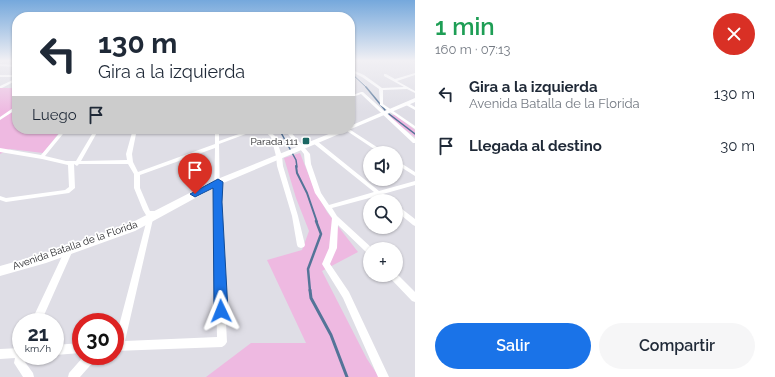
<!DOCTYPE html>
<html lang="es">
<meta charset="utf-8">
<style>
body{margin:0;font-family:Raleway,sans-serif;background:#f6f6f7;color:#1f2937;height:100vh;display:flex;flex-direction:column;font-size:15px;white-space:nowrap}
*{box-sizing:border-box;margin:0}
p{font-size:13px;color:#747a83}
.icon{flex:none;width:22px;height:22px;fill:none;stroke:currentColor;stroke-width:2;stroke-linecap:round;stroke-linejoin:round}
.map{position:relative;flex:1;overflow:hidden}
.details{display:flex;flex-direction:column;background:#fff;width:360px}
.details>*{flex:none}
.hud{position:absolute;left:12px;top:12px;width:343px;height:122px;border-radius:16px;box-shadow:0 1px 3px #0004;background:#fff;color:#1f2937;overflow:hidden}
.fabs{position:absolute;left:363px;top:146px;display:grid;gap:8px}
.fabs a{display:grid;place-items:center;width:40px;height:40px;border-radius:50%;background:#fff;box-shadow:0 1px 3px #0004;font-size:20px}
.speed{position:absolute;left:12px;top:313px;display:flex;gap:8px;font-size:20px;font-weight:700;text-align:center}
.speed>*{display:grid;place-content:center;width:52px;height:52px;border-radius:50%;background:#fff;box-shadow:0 1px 3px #0004;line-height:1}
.speed small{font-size:10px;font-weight:400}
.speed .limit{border:6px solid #d22;background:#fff;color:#111}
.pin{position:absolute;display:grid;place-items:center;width:34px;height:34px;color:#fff;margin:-41px -17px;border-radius:50% 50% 50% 0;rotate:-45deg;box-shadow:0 0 4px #0007}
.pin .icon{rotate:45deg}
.me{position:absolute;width:44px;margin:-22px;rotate:358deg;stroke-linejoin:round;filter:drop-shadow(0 0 3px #0008)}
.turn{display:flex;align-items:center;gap:14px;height:84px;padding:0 20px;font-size:18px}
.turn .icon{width:52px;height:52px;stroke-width:2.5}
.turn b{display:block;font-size:28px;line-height:34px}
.then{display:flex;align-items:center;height:38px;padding:0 20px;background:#0003;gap:8px;font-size:15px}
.round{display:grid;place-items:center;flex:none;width:42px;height:42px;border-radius:21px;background:#f6f6f7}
.head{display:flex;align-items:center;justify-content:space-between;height:68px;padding:0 20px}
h1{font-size:24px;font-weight:600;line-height:30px;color:#1e9e55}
.primary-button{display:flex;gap:8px;margin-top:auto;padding:8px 20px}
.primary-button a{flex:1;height:46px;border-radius:24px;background:#1a73e8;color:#fff;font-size:16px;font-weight:600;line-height:46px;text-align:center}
.primary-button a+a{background:#f6f6f7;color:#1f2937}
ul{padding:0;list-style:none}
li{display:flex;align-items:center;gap:12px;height:52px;padding:0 20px}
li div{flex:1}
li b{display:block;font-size:15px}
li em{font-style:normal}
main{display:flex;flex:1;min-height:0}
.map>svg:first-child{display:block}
.green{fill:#eeb9e1}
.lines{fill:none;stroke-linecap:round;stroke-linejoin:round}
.stream-far4{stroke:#547498;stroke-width:1}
.stream-far3{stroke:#547498;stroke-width:1.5}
.stream-far2{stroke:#547498;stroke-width:2}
.stream-far1{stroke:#547498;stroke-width:2.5}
.stream{stroke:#547498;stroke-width:3}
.street{fill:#fff;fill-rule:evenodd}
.secondary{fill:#fff;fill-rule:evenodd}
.route{fill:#1a73e8;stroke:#114b97}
.poi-dot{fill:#1b6763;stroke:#fff;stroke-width:1.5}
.labels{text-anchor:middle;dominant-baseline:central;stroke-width:3.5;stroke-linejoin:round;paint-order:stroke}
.poi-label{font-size:10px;fill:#222225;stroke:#fff;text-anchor:end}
.street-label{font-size:10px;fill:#222225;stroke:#fff}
</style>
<main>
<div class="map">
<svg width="415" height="377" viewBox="0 0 415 377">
<rect width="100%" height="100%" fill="#dfdee6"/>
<path class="green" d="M0,88H17V129H62L43,153L10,149L0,154Z
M386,115H395L415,130V137Z
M300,153L313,186L327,212L358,252L322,271L367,359L379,377H206L251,343H306L267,260L302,250L309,231L296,198L284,158Z"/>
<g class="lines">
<path class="stream-far4" d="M410,60L415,61
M350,72L367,88"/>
<path class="stream-far3" d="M366,87L385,110
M389,114L415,134
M279,129L296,160L297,167"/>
<path class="stream-far2" d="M296,166L297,173L307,193L317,222"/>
<path class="stream-far1" d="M310,291L308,269L321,234L316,221"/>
<path class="stream" d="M310,290L311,298L331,335L347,377"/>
<path class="street" d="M10,60H14L0,63V61Z
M393,60H402L392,62Z
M0,64L17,65V67L0,66Z
M350,69L364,75L382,88L404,87L384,76V74H386L395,79L415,73V75L397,81L415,91V93L407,89L383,90V104L415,126V129L380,105L379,89L362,77L350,71Z
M17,78V80L2,88H0V86Z
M361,92H363L415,139V143H413L361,94L350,98V96Z
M406,103H408L415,107V110L406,105Z
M16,106H17V109L0,120V117Z
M63,129H67L45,156L66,161H76L95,129H99L81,161L127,160L126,154L133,129H137L132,154L133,162L138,172L215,144V129H219V141L253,129H259L219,144L220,202L227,342L225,345L222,347L115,351V341L147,219L148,217H152L153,219L125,341L217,337L214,202L215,148L140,175V188L149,209L150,211H160L161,213L160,215H146L143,210L134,188V174L128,164H79L77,166L74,164L75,188L69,193L6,202L0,200V196L6,198L65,190L69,187L68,165L42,159L0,152V148L41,155Z
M262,129H267L275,136L282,156L283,166L298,216L305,245L304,247L301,248L298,247L297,245L292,216L277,166L276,156L271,137Z
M284,129H288L310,154L311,164L321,193L329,205L374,192L313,143V141H317L379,191L415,181V185L383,194L391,201H384L377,196L332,208L337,216L373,249H370V254L367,253L338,225L337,248L330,264L349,292L389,377H378L343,298L322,264L329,248L332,218L315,193L305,164L304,154Z
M344,129H349L386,153H380Z
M396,160L415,172V176L396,164Z
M396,206H398L415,219V226L413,225L396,211Z
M69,247L72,248L73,250L41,322H31L65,250L66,248Z
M396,273L415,292V302L412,301L390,278L389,275H396Z
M81,343V353L55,355V345Z
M21,348V356H26L25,362L33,373L34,377H23L14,363L15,358L0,359V349Z
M84,356H96L95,360L80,377H68L69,373Z"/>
<path class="secondary" d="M0,75H17V77H0Z
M415,98V102L221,184L135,231L46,263L0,276V266L46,253L127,225L215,180L341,129H350V126Z"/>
</g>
<linearGradient id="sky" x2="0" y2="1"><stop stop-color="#75a8dc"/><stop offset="0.54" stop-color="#f1f0f4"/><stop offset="1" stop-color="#f1f0f4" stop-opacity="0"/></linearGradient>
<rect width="415" height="112" fill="url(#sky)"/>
<path class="route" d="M218,179L223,182L222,202L228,311L226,316L221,318L216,316L214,311L213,188L195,197L190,194Z"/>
<rect class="poi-dot" x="302" y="137" width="8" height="8" rx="2"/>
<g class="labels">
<g class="poi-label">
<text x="298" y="141">Parada 111</text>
</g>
<g class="street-label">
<text transform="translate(75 245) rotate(-19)">Avenida Batalla de la Florida</text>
</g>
</g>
</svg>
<div class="fabs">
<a><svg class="icon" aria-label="sound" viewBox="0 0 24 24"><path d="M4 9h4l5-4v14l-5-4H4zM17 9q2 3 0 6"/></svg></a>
<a><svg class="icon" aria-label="search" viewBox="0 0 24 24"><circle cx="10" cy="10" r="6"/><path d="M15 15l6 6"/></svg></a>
<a>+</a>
</div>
<div class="speed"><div>21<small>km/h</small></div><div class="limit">30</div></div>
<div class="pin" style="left:195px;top:194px;background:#d93025"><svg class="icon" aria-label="arrive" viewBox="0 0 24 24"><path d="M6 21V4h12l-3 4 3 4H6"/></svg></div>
<svg class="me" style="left:221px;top:311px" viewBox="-20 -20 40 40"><path d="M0-17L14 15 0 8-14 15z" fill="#1a73e8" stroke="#fff" stroke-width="4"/></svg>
<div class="hud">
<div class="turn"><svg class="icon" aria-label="left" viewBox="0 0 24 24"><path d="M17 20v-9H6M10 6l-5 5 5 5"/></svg><div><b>130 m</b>Gira a la izquierda</div></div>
<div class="then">Luego<svg class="icon" aria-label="arrive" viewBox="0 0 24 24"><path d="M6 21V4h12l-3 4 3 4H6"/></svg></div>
</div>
</div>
<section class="details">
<div class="head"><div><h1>1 min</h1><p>160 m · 07:13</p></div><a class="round" style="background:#d93025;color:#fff"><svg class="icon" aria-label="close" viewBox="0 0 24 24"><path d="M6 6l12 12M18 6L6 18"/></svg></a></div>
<ul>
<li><svg class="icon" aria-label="left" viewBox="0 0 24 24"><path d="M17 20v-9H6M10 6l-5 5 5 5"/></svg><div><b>Gira a la izquierda</b><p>Avenida Batalla de la Florida</p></div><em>130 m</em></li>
<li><svg class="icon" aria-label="arrive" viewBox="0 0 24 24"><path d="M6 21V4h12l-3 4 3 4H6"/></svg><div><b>Llegada al destino</b></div><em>30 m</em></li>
</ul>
<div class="primary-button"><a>Salir</a><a>Compartir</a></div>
</section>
</main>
